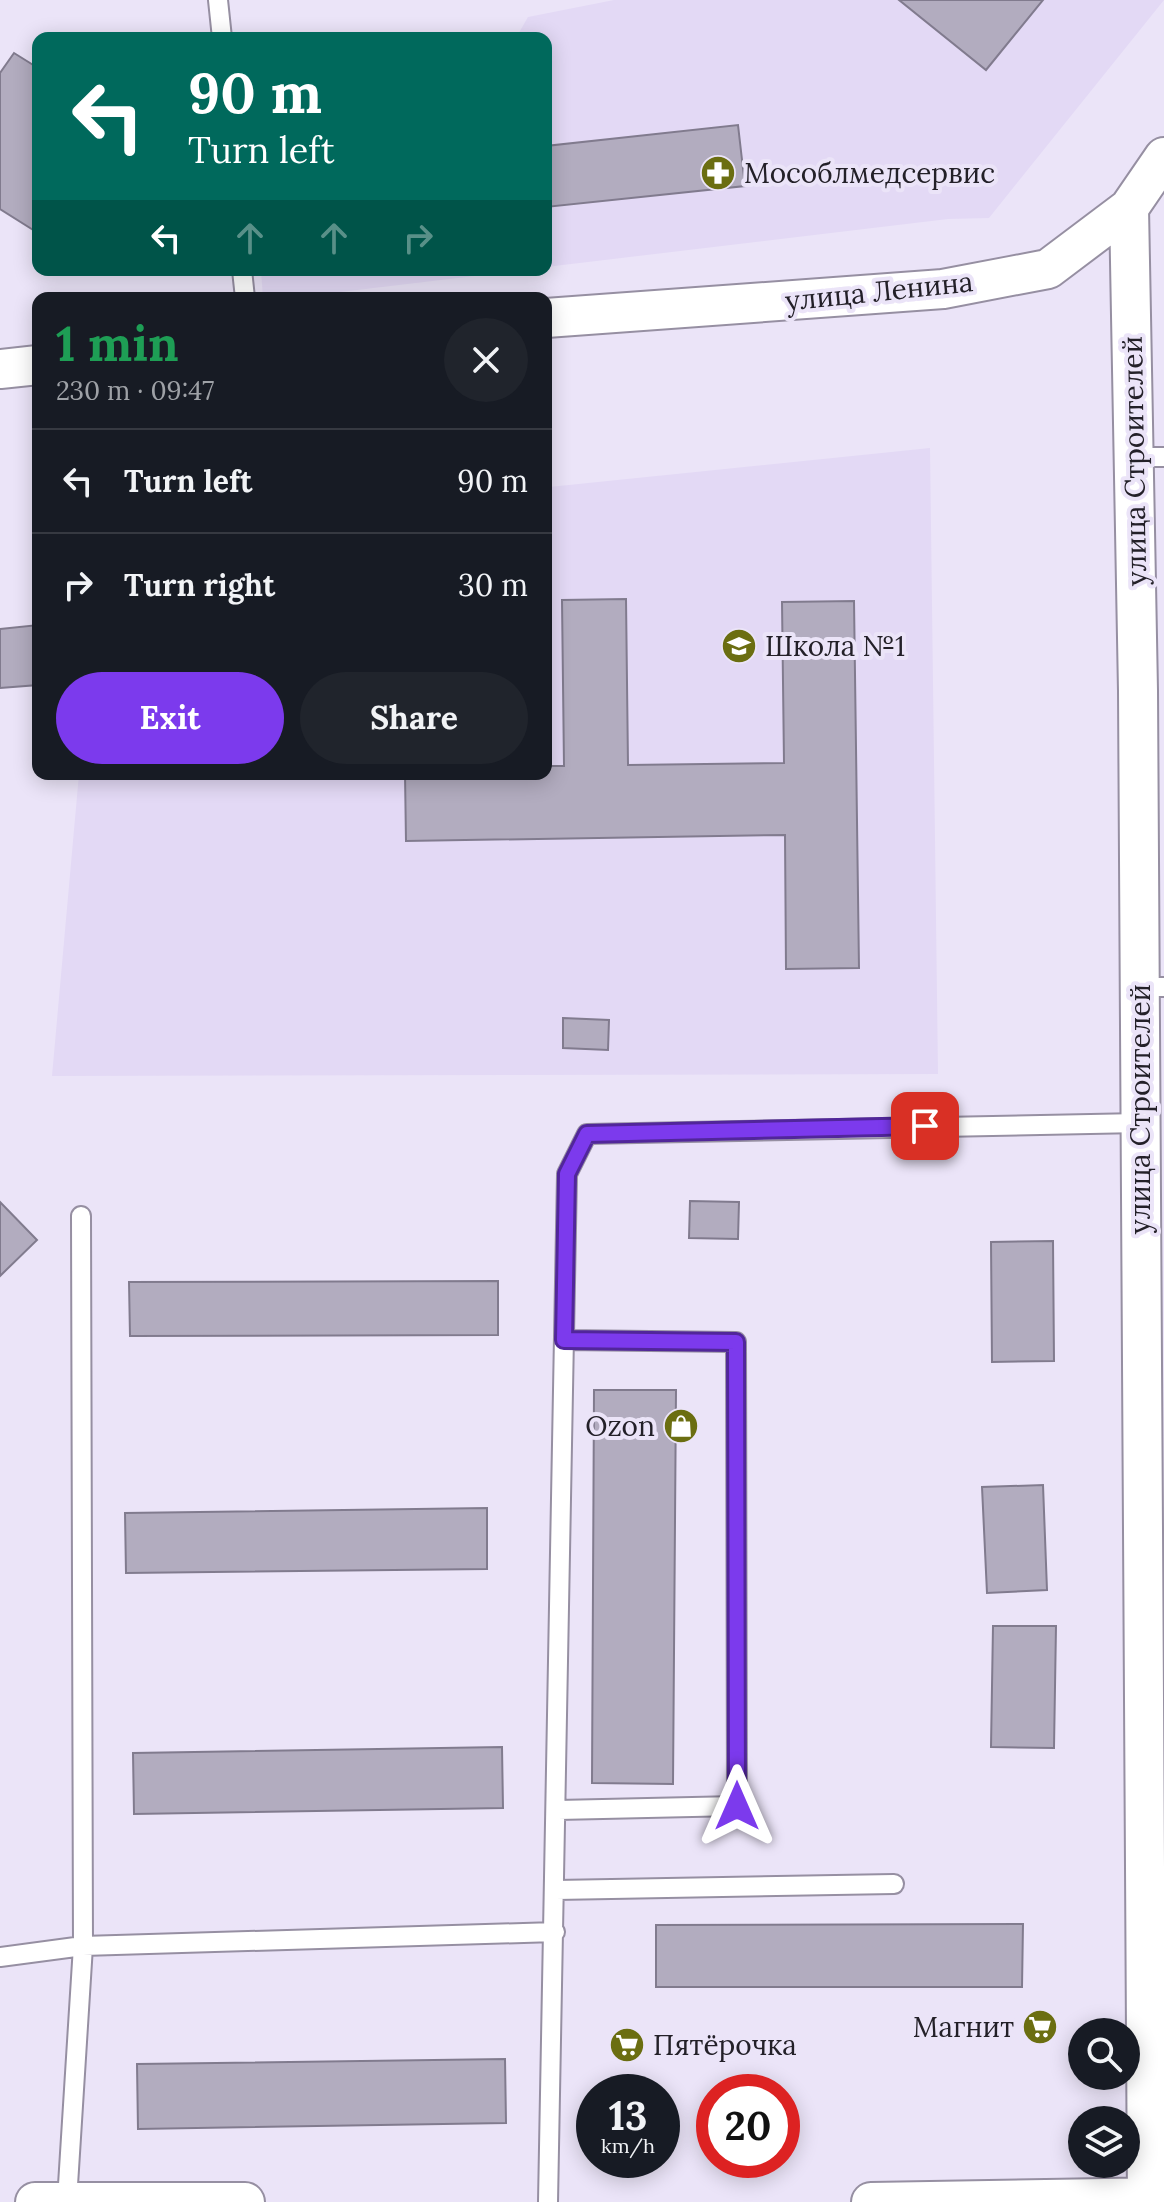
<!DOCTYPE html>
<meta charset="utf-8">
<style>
body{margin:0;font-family:Lora,serif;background:#20242c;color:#f1f3f6;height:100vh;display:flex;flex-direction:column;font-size:30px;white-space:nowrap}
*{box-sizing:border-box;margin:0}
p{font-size:26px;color:#9ea1a6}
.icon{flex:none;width:44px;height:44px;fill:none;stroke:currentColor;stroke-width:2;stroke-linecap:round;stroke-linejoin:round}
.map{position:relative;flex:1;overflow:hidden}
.sheet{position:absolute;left:32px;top:292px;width:520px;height:488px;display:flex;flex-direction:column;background:#171b24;border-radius:16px;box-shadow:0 4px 20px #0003}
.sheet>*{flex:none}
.top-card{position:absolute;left:32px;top:32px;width:520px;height:244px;border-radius:16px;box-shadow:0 4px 20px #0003;background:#00695c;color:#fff;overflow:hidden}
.fabs{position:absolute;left:1068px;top:2018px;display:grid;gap:16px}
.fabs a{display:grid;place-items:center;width:72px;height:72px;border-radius:50%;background:#171b24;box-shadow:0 4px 20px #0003;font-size:40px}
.speed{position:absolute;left:576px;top:2074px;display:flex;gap:16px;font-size:40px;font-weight:700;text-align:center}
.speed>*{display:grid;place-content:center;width:104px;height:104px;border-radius:50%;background:#171b24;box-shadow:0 4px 20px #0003;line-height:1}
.speed small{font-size:20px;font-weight:400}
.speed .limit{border:12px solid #d22;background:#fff;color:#111}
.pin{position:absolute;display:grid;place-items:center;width:68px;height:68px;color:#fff;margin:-34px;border-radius:16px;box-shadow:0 4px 12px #0006}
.me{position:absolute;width:88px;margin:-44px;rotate:0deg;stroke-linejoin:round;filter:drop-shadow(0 0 6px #0008)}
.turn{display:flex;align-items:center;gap:28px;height:168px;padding:0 24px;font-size:36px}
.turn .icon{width:104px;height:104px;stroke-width:2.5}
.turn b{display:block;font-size:56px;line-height:68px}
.lanes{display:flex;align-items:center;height:76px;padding:0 24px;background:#0003;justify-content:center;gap:40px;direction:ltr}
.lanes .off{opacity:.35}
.round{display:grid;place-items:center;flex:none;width:84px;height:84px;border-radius:42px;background:#20242c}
.headline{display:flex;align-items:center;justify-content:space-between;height:136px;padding:0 24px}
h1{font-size:48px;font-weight:700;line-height:60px;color:#1e9e55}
.cta{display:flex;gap:16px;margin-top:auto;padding:16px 24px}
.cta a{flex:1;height:92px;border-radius:48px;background:#7c3aed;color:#fff;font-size:32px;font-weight:700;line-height:92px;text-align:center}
.cta a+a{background:#20242c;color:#f1f3f6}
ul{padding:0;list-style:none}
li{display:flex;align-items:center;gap:24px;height:104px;padding:0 24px;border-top:2px solid #363941}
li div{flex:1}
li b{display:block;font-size:30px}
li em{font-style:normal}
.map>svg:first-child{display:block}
.built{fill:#e3d9f5}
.building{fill:#b2acbf;stroke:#817b8e;stroke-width:2}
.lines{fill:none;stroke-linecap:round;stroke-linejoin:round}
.lane-casing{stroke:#968fa2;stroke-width:22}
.street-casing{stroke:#968fa2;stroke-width:42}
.lane{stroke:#fff;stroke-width:18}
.street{stroke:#fff;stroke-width:38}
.route-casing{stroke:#51269a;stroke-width:20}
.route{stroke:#7c3aed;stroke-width:14}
.labels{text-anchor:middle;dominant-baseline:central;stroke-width:8;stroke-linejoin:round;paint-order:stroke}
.poi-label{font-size:28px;fill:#232028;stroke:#ebe4f8;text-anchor:start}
.street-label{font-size:28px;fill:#232028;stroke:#ebe4f8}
</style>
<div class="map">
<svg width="1164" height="2202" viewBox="0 0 1164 2202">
<rect width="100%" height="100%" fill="#ebe4f8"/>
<path class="built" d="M614,0H1164L989,218L948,219L546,267V38H516L528,17Z
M261,270H524L290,298H263Z
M930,448L938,1074L52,1076L79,774H546L549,487Z"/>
<path class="building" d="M899,0H1043L986,70Z
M14,53L38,68V233L0,209V73Z
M738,125L745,186L546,207V146Z
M626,599L628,765L784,763L782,602L854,601L859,968L786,969L785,835L406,841L405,774H546V766H564L562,600Z
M38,625V685L0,688V629Z
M563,1018L609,1020L608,1050L563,1048Z
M690,1201L739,1202L738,1239L689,1238Z
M0,1202L37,1240L0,1276Z
M1053,1241L1054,1361L992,1362L991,1242Z
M498,1281V1335L130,1336L129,1282Z
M594,1390H676L673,1784L592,1783Z
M1043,1485L1047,1590L987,1593L982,1487Z
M487,1508V1569L126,1573L125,1513Z
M993,1626H1056L1054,1748L991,1747Z
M502,1747L503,1808L134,1814L133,1753Z
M1023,1924L1022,1987H656V1925Z
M505,2059L506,2123L138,2129L137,2064Z"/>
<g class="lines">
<g class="lane-casing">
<path id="lane" d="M218,0L222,38
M242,270L245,298
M1133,457H1164
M1139,987H1164
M558,1810L737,1806L736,1342L564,1340
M556,1890L894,1884
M0,1957L83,1946L555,1932
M67,2201L83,1946L81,1216
M548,2202L567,1174L587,1134L1140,1123"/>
</g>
<g class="street-casing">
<path id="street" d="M1129,208L1138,691L1147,2202
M546,318L943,289L1048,269L1129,208L1164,157
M0,369L38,365
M35,2202H245
M871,2202L1164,2197"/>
</g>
<use href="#lane" class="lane"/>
<use href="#street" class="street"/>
</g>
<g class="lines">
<g class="route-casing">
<path id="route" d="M737,1806L736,1342L564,1340L567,1174L587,1134L925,1126"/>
</g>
<use href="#route" class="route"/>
</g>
<defs>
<g id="pharmacy-disc" transform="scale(1.8)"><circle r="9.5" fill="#6b6e11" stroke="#ebe4f8"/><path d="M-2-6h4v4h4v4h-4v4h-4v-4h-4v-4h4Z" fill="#fff"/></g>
<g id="school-disc" transform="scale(1.8)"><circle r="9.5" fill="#6b6e11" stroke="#ebe4f8"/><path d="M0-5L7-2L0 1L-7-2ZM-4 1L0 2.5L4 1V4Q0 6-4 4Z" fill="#fff"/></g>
<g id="shop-disc" transform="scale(1.8)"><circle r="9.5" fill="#6b6e11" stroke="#ebe4f8"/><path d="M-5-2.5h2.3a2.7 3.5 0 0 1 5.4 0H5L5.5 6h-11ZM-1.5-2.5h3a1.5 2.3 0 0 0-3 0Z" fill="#fff"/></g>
<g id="supermarket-disc" transform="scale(1.8)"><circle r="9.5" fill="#6b6e11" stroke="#ebe4f8"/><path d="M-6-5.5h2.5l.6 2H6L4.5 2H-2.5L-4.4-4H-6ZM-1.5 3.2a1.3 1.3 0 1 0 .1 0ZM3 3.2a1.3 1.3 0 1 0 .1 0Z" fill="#fff"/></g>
</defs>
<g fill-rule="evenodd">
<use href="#pharmacy-disc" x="718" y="173"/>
<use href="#school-disc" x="739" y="646"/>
<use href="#shop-disc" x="681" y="1426"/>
<use href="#supermarket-disc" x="1040" y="2027"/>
<use href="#supermarket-disc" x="627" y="2045"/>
</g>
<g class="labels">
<g class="poi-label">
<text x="744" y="173">Мособлмедсервис</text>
<text x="765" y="646">Школа №1</text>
<text x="655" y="1426" text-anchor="end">Ozon</text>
<text x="1014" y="2027" text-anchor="end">Магнит</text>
<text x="653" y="2045">Пятёрочка</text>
</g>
<g class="street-label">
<text transform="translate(879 291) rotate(-6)">улица Ленина</text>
<text transform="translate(1134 461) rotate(-91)">улица Строителей</text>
<text transform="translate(1140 1109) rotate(-90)">улица Строителей</text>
</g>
</g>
</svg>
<div class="fabs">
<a><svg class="icon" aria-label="search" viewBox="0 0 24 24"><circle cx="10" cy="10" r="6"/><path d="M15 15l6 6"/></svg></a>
<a><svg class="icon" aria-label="layers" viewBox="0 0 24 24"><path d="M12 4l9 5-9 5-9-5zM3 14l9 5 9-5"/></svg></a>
</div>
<div class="speed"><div>13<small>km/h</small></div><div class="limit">20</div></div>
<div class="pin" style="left:925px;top:1126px;background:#d93025"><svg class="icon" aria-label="arrive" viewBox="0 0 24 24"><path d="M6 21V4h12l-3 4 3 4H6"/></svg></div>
<svg class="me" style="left:737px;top:1806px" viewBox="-20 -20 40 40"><path d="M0-17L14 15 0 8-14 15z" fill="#7c3aed" stroke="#fff" stroke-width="4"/></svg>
<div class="top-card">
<div class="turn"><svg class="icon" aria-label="left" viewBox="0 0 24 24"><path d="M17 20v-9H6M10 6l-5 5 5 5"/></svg><div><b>90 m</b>Turn left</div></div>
<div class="lanes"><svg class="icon" aria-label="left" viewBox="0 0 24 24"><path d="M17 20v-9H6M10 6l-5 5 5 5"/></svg><svg class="icon off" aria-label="ahead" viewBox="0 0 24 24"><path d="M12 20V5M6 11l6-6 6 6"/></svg><svg class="icon off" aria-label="ahead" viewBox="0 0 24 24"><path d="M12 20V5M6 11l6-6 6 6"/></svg><svg class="icon off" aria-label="right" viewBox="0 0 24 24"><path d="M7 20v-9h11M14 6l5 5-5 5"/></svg></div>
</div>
<section class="sheet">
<div class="headline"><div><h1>1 min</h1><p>230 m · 09:47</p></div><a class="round"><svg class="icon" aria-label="close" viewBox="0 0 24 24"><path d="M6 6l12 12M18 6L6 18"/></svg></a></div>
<ul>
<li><svg class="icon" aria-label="left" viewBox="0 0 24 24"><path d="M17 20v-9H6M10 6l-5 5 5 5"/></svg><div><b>Turn left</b></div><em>90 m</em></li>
<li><svg class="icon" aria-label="right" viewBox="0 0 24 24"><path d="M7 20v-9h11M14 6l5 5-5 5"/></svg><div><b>Turn right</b></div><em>30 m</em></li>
</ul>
<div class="cta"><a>Exit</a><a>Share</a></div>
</section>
</div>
